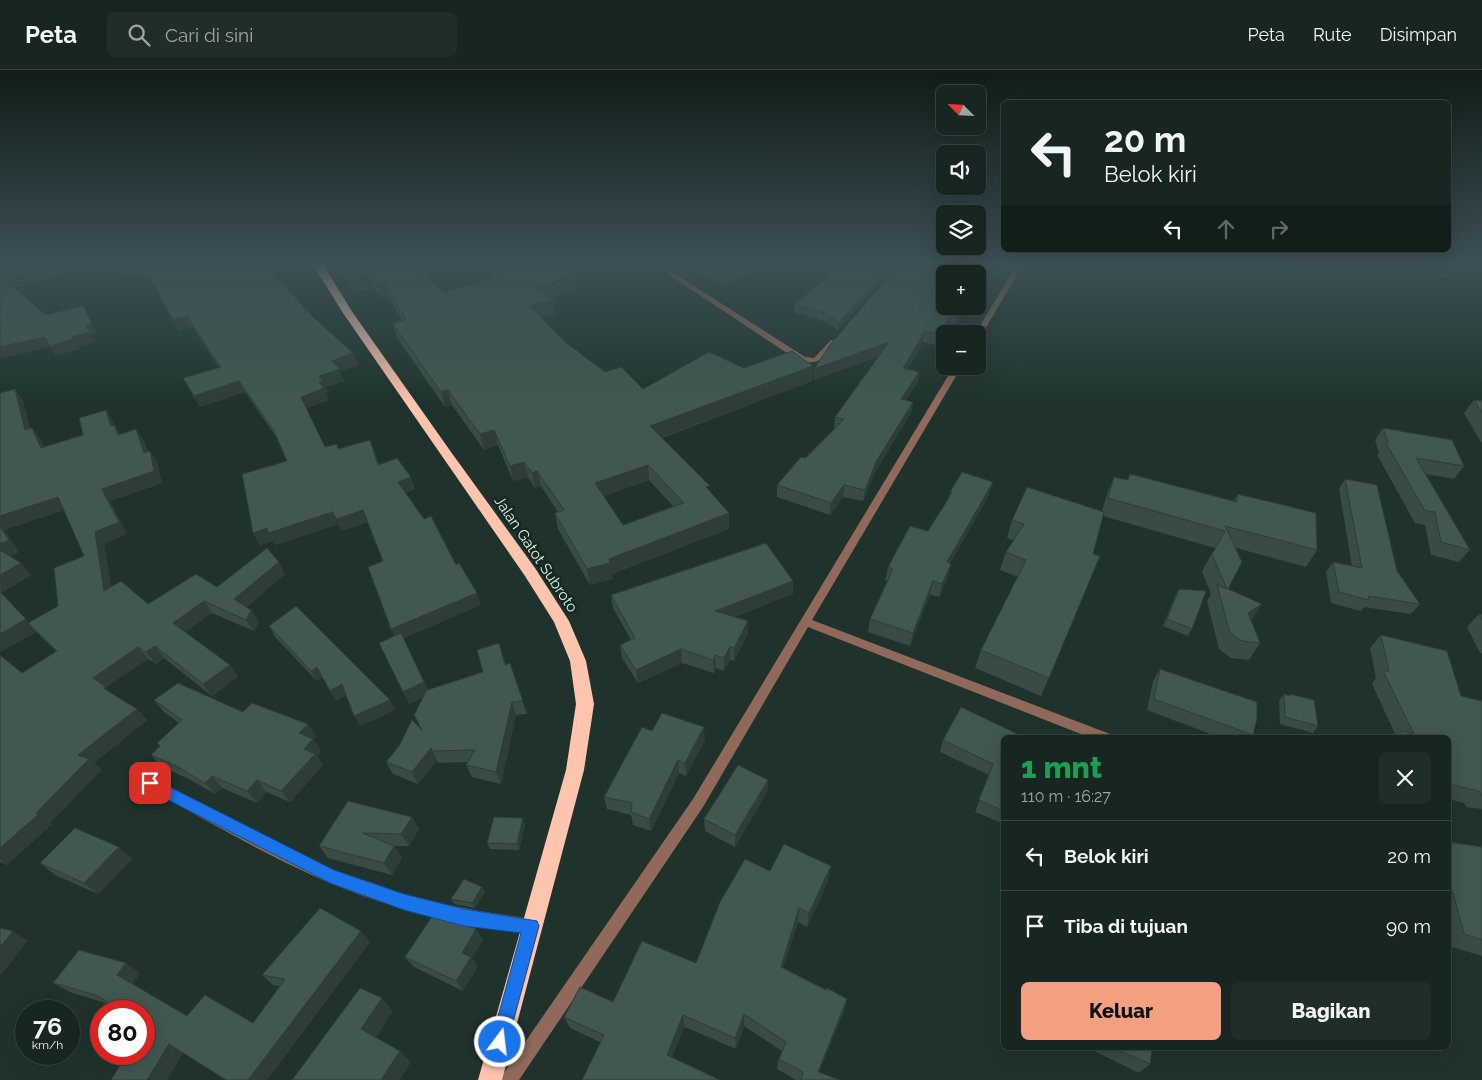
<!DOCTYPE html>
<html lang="id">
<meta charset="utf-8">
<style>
body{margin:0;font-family:Raleway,sans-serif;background:#202e2a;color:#f1f3f6;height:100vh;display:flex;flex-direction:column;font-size:19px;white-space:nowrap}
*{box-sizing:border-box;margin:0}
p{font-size:16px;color:#9ea5a5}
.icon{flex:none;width:28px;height:28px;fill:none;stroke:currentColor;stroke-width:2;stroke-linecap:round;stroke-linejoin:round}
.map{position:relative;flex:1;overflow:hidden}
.panel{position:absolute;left:1001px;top:665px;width:450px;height:315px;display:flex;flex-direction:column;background:#172621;border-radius:8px;box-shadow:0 5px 20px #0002,0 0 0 1px #36433f}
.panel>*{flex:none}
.hud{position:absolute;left:1001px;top:30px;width:450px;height:152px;border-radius:8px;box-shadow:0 5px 20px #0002,0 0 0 1px #36433f;background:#172621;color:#f1f3f6;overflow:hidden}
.needle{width:32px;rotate:294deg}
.controls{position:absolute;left:936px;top:15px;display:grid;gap:10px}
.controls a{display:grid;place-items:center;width:50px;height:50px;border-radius:8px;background:#172621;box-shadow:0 5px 20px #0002,0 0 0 1px #36433f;font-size:25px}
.speed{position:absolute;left:15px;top:930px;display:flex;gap:10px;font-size:25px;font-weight:700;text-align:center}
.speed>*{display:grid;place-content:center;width:65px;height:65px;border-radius:50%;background:#172621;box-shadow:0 5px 20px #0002,0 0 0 1px #36433f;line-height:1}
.speed small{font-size:12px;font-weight:400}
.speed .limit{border:8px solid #d22;background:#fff;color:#111}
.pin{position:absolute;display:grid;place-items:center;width:42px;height:42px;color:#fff;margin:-21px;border-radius:10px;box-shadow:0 2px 8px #0006}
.me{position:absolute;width:55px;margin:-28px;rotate:15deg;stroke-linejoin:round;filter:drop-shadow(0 0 4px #0008)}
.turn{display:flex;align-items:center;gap:18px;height:105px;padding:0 20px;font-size:22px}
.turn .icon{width:65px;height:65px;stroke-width:2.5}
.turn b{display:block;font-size:35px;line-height:42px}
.lanes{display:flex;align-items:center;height:48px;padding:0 20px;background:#0003;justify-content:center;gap:25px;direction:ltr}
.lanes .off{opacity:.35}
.round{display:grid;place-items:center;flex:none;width:52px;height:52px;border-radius:8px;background:#202e2a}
.headline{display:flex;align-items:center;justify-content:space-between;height:85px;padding:0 20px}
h1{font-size:30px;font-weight:800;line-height:38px;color:#1e9e55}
.primary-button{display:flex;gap:10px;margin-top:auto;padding:10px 20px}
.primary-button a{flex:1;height:58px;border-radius:8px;background:#f2a081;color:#111;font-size:20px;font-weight:800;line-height:58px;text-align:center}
.primary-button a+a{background:#202e2a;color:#f1f3f6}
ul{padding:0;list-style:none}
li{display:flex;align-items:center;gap:15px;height:70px;padding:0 20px;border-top:1px solid #36433f}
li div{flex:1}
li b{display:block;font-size:19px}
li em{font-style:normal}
header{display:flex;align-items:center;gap:30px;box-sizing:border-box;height:70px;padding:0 25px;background:#172621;border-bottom:1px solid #36433f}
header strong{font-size:24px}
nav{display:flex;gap:28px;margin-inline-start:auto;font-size:18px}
.search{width:350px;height:45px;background:#202e2a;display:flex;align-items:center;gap:12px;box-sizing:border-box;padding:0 18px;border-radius:8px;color:#9ea5a5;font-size:19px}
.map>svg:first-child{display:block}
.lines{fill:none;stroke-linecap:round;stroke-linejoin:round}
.street{fill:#90695a;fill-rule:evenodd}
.highway{fill:#fec4ae;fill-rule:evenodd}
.wall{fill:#384b44;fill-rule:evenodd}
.shaded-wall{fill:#2e3d37}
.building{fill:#41574f;stroke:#2e3d37;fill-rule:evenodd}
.route{fill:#1a73e8;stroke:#114b97}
.labels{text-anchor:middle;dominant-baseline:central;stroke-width:5;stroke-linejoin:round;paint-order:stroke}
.street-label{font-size:15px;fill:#e1eee8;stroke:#152922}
</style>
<header>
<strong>Peta</strong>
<div class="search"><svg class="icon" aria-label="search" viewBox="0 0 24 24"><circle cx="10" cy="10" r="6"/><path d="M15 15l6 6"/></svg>Cari di sini</div>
<nav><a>Peta</a><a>Rute</a><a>Disimpan</a></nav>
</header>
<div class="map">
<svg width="1482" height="1010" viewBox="0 0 1482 1010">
<rect width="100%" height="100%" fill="#1f332c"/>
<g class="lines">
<path class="street" d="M651,193H658L805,287L814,288L831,270L838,272C826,287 819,296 799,291Z
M1018,193H1024L982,264L978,266V264H975Z
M954,296H962L812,550L1110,664L1112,668H1091L808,557L703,737L519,1010H501L503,1004L693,729Z
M150,707L288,779L354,809L428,831L479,841L531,849L536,851L538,856L536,861L531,863C479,856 428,847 378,831C296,804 221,758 146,717L144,713L146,709Z"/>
<path class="highway" d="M312,193H322L353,243L451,382L535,498L569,551L586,591L594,634L584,700L502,1010H478L566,700L576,634L570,591L554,552L525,506L343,243Z"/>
</g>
<path class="wall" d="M116,193H275L279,202L274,204L311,245L353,283L358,295L340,301L344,311L326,317L328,322L326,323L329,330L306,338L325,377L339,378L370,370L379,395L415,419L406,423L456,495L481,535L403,568L428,620L483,602L503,585L506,595L510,593L527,644L516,645L501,714L472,707L466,695L468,692L438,693L437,690L418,714L393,704L386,692L421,660L423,627L409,634L379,573L394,566L391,559L383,491L367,452L342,461L338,454L275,475L273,471L260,475L253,463L287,391L278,370L245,322L200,337L183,308L219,297L193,257L179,261L148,203L134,206L132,202L123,204Z
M334,193H434L416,198L444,222L493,208L477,193H587L565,199L574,205L576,219L550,228L555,244L542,248L565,272L605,302L643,319L744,298L813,296L812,311L662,368L710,422L729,459L612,504L613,509L590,515L558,459L555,443L558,442L541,416L535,418L528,407L513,411L498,375L484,380L452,335L445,337L397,268L393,254L402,250L388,227L383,228L374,218L357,222ZM649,410L673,436L623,455L604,426Z
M680,193H771L724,215Z
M829,200L888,203L838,260L824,251L794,242V235L828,207Z
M945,236H968L955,255L951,254L935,275L923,272L907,299L919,302L917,313L906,330L913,332L911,343L875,402L863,431L843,427L830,445L777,427V415L835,358H834L835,347L879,286L814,310Z
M0,323L23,331L30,359L32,358L41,370L44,377L83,365L113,351L115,357L120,364L136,359L144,371L148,382L150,381L157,393L162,413L110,431L127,464L104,474L111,517L148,534L217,517L285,504L246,537L251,540L259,552L254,561L212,543L185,562L230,595L238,607L212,626L164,588L156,594L148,589L106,617L112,624L137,639L147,650L94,693L101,700L50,753L52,754L7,795L0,792V585L22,603L56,581L36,562L0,582ZM64,440L84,486L58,536L29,553L1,523L31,505L10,486L19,482L4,460Z
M1474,330L1482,331V372H1481L1464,343Z
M1383,358L1464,396L1454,409L1426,404L1470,480L1459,492L1431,485L1425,455L1415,453L1377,385L1379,383L1375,370Z
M1130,404L1234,431L1238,424L1317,480L1306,497L1236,478L1228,519L1251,551L1260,573L1249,590L1231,588L1219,579L1207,531L1211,524L1202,501L1215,478L1103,446L1093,484L1100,486L1041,626L975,598L981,580L1018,507L1000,500L1006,482L1013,470L1007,468L1012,450L1102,441L1107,424L1114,407L1127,410Z
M1345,409L1397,501L1420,534L1411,544L1364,537L1361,541L1331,533L1326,502L1333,492L1352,496L1339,419Z
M950,422L989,425L950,493L948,506L939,527L930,524L910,576L868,562L870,549L887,511L885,510L888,497L928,461L948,429Z
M793,511V524L734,547L748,564L734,591L730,590L724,601L716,598L714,603L682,593L638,613L622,588L620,575L631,570L613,538L611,525Z
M1179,519L1192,559L1188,566L1163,556L1175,526Z
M1479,544L1482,545V583H1480L1467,557Z
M269,556L395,640L360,656L346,625L336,631L322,607L317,611L275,567Z
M1381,565L1461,626L1482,631V739L1466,737L1464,733L1449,729V668H1394L1396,666L1372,614L1376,608L1370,578Z
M1160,599L1253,665L1251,668H1221L1147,640L1153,611Z
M1284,624L1288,626L1290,624L1318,656L1313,663L1280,654L1279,631Z
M154,630L243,642L316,666L313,669L321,681L317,686L323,695L290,732L266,722L257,733L222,718L215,724L189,709L162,697L151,685L160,676L179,653L164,642Z
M652,661L705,670L686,706L679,703L651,761L633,755L631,745L607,739L604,727Z
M1004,668V754L975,742L989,705L940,682L943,670Z
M768,710L767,722L735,777L705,761L704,749Z
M348,731L419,759L409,776H394L402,788L392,805L328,788L319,776Z
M525,754L519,780L490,779L487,773Z
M1449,772L1482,777V886L1449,876Z
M132,789L98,824L55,805L40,793Z
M770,801L828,811L807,857L798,852L783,898L826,920L847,929L844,941L819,1002L840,1010H796L777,999L779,989L782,981L744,956L736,979L685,957L600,972L570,958L564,947L613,932L696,893Z
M485,822L475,838L454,834L451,829Z
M458,843L464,854L483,870L472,888L477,898L463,921L414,897L405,887Z
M361,861L370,872L267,1010H226L183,983L167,1010H111L145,955L112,935L70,922L53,913L140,903L132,914L187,946L253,953L280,916L273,915L262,905Z
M1096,978H1152L1150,994L1139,1003L1096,982Z"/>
<path class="shaded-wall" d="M63,193H101L11,219L5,210Z
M119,193H143L148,203L134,206L132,202L123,204L117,194Z
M272,193H275L279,202L270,205L266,195Z
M404,193H434L407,200Z
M551,193H587L553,203Z
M742,193H771L724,215V201Z
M992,193H997L978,222V215Z
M889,196L888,203L838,260L839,252Z
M369,204L374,218L357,222L352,208Z
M574,205L576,219L541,230L539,217Z
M384,213L388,227L383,228L379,215Z
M553,230L555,244L533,250L530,236Z
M83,236L98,264L92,265L96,272L78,277L80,279L56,286L50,277L0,289V277L45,267L86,255Z
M963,236H968L955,255L957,245Z
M953,243L951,254L935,275L937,264Z
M187,246L193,257L179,261L173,250Z
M925,261L923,272L902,309L903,298Z
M889,272L888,282L814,310V299Z
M353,283L358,295L340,301L344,311L326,317L328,322L326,323L329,330L306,338L301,327L319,312V306L332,291Z
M813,296L812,311L651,371L650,356Z
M919,302L917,313L899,340L901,329Z
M239,311L245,322L200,337L194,326Z
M15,319L23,331L34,372L25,360Z
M448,320L452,335L445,337L441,322Z
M913,332L911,343L875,402L863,431L865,420L877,390Z
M106,340L122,367L125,377L111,356Z
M32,358L41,370L49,390L41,378Z
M136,359L144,371L152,395L144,383Z
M494,360L498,375L484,380L480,364Z
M370,370L375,382L383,407L378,395Z
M150,381L157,393L162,413L110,431L127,464L104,474L114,533L104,521L95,462L102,419Z
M524,392L528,407L513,411L510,396Z
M648,395L649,410L598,428L595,413Z
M537,401L541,416L535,418L532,403Z
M411,407L415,419L403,424L398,412Z
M993,412L989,425L943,505L947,492Z
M844,415L843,427L830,445L831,433Z
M58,427L67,439L4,460L19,482L5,488L0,483V446Z
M363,440L368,452L342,461L338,454L275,475L273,471L260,475L253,463L267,458L333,442Z
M729,443V459L612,504L613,509L590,515L587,499L609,489Z
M279,492L285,504L242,541L234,529Z
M21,493L31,505L1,523L0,505Z
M951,494L948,506L939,527L942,514Z
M793,511V524L715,554V541Z
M933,511L930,524L910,576L913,563Z
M477,523L481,535L397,571L391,559Z
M204,531L212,543L182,565L173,553Z
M1262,534L1251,551L1248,543Z
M251,540L259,552L254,561L246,550Z
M26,549L37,561L28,553L36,562L0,582V564Z
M748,551V564L734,591V578Z
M155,576L164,588L156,594L146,582Z
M138,577L148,589L106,617L116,628L114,630L93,608Z
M730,577V590L724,601V588Z
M681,579L682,593L638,613L636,600Z
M715,585L716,598L714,603L713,590Z
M230,595L238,607L212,626L203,614Z
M317,597L323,607L317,611L311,601Z
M424,612L430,624L409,634L403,622Z
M342,614L348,624L336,631L330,621Z
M390,630L395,640L360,656L354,646Z
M512,632L516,645L501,714L496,702Z
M137,639L147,650L94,693L101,700L50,753L52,754L7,795L0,790V778L36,743L78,685Z
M308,654L316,666L307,675L299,663Z
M704,657L705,670L686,706L685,693Z
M313,669L321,681L317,686L323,695L290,732L281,721L304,679Z
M431,678L437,690L418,714L412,702Z
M678,690L679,703L651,761L649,749Z
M212,706L222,718L215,724L205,713Z
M257,710L266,722L257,733L247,721Z
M768,710L767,722L735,777V765Z
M412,747L419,759L409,776L401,764Z
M523,748L525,754L519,780L517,774Z
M394,776L402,788L392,805L384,793Z
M119,777L132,789L98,824L84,813Z
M831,796L828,811L807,857L809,843Z
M482,817L485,822L475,838L472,833Z
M799,838L798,852L779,910L781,897Z
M458,843L464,854L454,849Z
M476,859L483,870L472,888L477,898L463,921L456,911L462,883Z
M13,861L28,871L0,906V877Z
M361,861L370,872L267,1010H248Z
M126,893L140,903L132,915L117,905Z
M382,928L393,941L374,971L361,959Z
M847,929L844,941L816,1010L818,1002Z
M744,944V956L736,979L735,968Z
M683,945L685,957L669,995L667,985Z
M169,974L183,983L167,1010H147Z
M400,981L411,992L400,1010H381Z"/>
<path class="building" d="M0,193H63L5,210L46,245L83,236L92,254L86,255L90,262L72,267L73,269L50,276L45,267L0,277Z
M128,193H142L129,196Z
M143,193H272L266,195L311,245L353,283L332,291L340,299L319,306L323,311L319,312L324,318L301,327L325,377L337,374L338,379L370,370L378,395L397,388L411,407L398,412L424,449L431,446L456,495L459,493L477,523L391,559L368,497L383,491L363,440L336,449L333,442L268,463L267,458L253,463L242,404L287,391L274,361L239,311L194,326L183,308L221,297L187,246L173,250Z
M340,193H410L444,222L503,205L489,193H555L574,205L539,217L553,230L530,236L565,272L605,302L621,297L643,319L709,282L744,298L792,281L813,296L650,356L710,416L706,417L729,443L609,489L610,493L587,499L555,443L564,440L537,401L532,403L524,392L510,396L494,360L480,364L448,320L441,322L393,254L406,249L384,213L379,215L369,204L352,208ZM648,395L684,433L623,455L595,413Z
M707,193H742L724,201Z
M838,193H878L889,196L839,252L825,243L794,235L834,202L829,200Z
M900,193H992L978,215V204H945V236H963L957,245L953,243L937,264L925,261L903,298L919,302L901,329L913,332L877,390L865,420L844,415L831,433L777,415L801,387L806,388L844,349L835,347L889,272L814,299L830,275Z
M15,319L25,360L32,358L41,378L83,365L79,348L106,340L111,356L114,355L118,365L136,359L144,383L150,381L154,401L102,419L119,452L95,462L104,521L121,511L148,534L196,504L217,517L267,478L279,492L234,529L251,540L246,550L204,531L173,553L230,595L203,614L155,576L146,582L138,577L93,608L106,617L103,618L137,639L78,685L89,689L36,743L39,744L0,778V585L22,603L57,581L28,553L58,536L54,498L84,486L58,427L0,446V323Z
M1474,330L1482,331V343Z
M1383,358L1452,370L1464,396L1416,388L1470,480L1441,472L1435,442L1425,441L1386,373L1388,372Z
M962,402L993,412L947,492L951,494L942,514L933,511L913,563L870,549L893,499L888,497L910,456L928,461L952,423L950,422Z
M1130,404L1237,432L1238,424L1316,443L1317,480L1225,456L1242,492L1228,519L1262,534L1248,543L1260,573L1242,571L1230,563L1217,515L1227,519L1212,484L1225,461L1108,428L1114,407L1128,410Z
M1345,409L1377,415L1397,501L1420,534L1368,526L1369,530L1339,522L1333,492L1362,498Z
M1027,417L1104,442L1093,484L1100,486L1049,608L981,580L1026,490L1006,482L1024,454L1012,450Z
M0,457L9,470L0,474Z
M766,473L793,511L715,541L748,551L734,578L730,577L724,588L715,585L713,590L681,579L636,600L620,575L635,568L611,525Z
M0,480L21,493L0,505Z
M1179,519L1206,521L1192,559L1167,549Z
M0,522L26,549L0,564Z
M296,536L390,630L354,646L342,614L330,621L317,597L311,601L269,556Z
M1479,544L1482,545V550Z
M401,563L424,612L403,622L379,573Z
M1381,565L1447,581L1461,626L1482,631V725H1481L1479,721L1449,714V668H1402L1400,661L1414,664L1383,601H1389Z
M499,573L505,595L510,593L523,631L512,632L496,702L466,695L475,680L432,681L431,678L412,702L386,692L399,676L412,650L422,660L414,645L427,620L483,602L477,580Z
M1160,599L1257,632V649L1253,665L1154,629Z
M178,613L243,642L252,633L308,654L299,663L313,669L304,679L315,684L281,721L257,710L247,721L212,706L205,713L178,697L151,685L160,676L157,673L182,650L154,630Z
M1284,624L1290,626V624L1314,630L1318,656L1285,647Z
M961,637L1026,668H1004V741L979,730L993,694L943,670Z
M662,643L704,657L685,693L678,690L649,749L631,742L632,733L604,727L642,657L652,661Z
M738,695L768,710L735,765L704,749Z
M348,731L412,747L401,764L363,763L394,776L384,793L319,776Z
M494,747L523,748L517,774L487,773Z
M75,758L119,777L84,813L40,793Z
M1449,772L1482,777V870L1464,864L1450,812H1449Z
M784,774L831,796L809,843L799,838L781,897L826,920L827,918L847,929L818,1002L840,1010H801L803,1002L779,989L786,972L744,944L735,968L683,945L667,985L720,1010H582L604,965L564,947L580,917L613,932L642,871L696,893L720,832L745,789L770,801Z
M464,809L482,817L472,833L451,829Z
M320,838L361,861L248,1010H226L169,974L147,1010H111L127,984H144V957L145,955L144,954V941H123L96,925L53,913L79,880L126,893L117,905L187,946L205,925L253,953L285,909L262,905Z
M437,839L458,843L454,849L476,859L462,883L471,887L456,911L405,887Z
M0,858L13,861L0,877Z
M360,918L382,928L361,959L400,981L381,1010H292Z
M1114,978H1152L1150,994Z"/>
<linearGradient id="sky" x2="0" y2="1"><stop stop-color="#111c18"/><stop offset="0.58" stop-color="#3c5056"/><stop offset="1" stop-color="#3c5056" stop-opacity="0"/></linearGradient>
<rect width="1482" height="334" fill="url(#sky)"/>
<path class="route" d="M150,707L334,800L404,824L464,839L537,851L539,856L506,978L500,981L494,978L491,972L521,863L464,856L404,840L330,813L145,718L143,713L145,709Z"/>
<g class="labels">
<g class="street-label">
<text transform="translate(536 484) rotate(56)">Jalan Gatot Subroto</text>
</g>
</g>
</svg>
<div class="controls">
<a><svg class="needle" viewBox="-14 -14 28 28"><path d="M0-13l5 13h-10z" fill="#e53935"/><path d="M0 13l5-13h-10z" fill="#9ea5a5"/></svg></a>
<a><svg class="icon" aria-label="sound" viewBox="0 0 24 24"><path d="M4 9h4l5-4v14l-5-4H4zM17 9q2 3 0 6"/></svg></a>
<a><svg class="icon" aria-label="layers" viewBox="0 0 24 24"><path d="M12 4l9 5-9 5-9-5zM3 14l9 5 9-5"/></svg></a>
<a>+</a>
<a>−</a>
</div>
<div class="speed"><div>76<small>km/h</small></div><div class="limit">80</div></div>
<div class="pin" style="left:150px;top:713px;background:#d93025"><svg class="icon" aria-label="arrive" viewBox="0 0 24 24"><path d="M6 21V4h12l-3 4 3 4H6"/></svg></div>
<svg class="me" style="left:500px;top:972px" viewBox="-20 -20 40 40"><circle r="17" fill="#1a73e8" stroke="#fff" stroke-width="3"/><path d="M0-11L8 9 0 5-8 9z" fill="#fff"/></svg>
<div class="hud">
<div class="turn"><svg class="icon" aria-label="left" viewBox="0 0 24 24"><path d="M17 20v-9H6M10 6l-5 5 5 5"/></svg><div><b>20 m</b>Belok kiri</div></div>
<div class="lanes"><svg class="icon" aria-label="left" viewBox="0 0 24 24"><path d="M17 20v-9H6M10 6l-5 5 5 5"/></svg><svg class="icon off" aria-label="ahead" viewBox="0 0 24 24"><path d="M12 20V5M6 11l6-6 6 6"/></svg><svg class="icon off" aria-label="right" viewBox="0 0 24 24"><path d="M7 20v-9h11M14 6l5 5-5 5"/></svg></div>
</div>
<section class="panel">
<div class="headline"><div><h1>1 mnt</h1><p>110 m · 16:27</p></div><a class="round"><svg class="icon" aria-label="close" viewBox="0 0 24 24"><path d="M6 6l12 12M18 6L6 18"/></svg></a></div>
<ul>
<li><svg class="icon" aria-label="left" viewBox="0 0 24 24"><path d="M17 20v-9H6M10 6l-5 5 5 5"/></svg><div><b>Belok kiri</b></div><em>20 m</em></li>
<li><svg class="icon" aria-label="arrive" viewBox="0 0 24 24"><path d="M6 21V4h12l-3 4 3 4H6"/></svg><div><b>Tiba di tujuan</b></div><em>90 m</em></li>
</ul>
<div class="primary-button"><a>Keluar</a><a>Bagikan</a></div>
</section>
</div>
